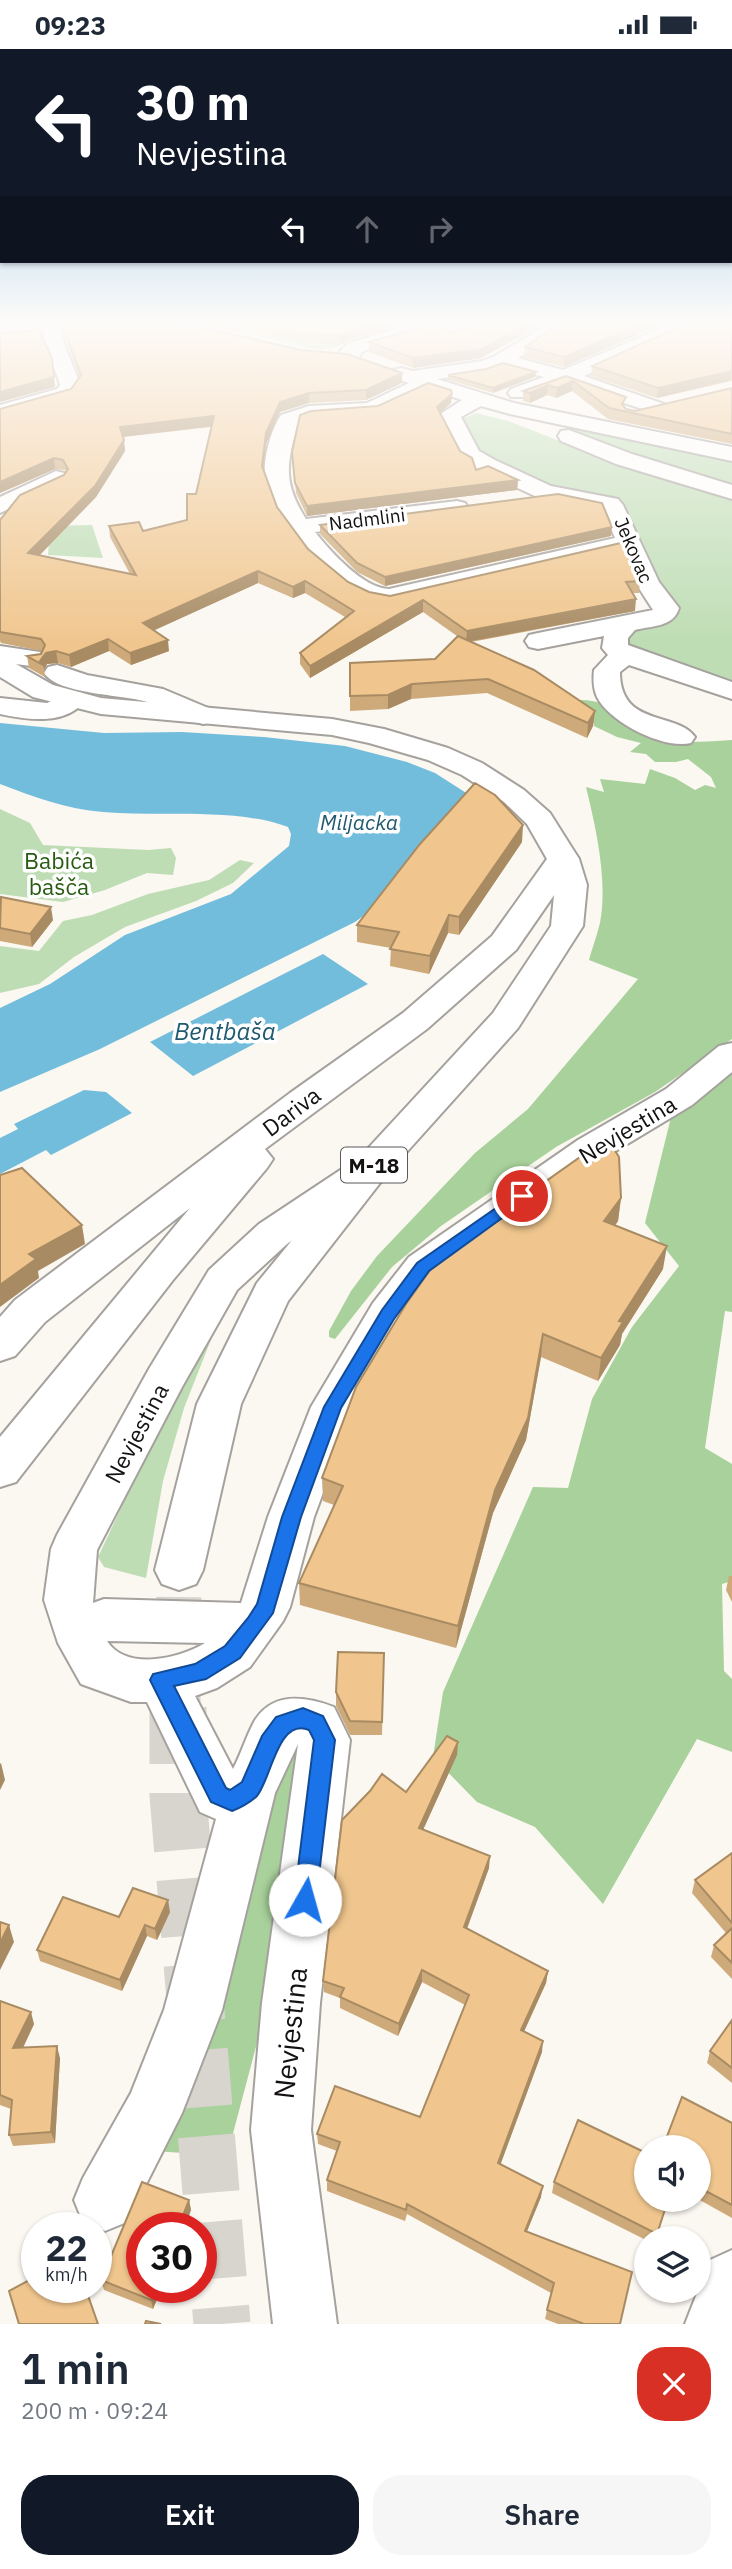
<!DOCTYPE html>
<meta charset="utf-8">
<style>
body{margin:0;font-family:"IBM Plex Sans",sans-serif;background:#f6f6f7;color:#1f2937;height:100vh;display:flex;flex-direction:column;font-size:26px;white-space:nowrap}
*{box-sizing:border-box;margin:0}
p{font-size:23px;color:#747a83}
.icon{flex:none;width:38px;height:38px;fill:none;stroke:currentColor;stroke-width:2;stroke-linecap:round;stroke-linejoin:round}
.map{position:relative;height:2275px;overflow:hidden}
.panel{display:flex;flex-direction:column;background:#fff;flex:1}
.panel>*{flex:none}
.guide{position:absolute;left:0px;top:0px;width:733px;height:214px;box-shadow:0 2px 5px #0004;background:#111827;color:#fff;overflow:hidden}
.buttons{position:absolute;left:634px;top:2086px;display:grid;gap:14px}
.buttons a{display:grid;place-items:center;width:77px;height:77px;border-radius:50%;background:#fff;box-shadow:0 2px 5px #0004;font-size:35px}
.speed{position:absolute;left:21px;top:2163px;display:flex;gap:14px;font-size:35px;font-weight:700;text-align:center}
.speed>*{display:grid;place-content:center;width:91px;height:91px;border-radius:50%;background:#fff;box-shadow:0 2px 5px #0004;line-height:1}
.speed small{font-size:18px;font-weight:400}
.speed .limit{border:10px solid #d22;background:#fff;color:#111}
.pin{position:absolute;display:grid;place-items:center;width:60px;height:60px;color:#fff;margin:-30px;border:4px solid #fff;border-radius:50%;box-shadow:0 2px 7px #0007}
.me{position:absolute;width:77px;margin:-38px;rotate:7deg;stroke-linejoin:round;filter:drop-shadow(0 0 5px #0008)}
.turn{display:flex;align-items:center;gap:24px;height:147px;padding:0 21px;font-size:32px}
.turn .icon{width:91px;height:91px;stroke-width:2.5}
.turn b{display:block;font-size:49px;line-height:60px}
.lanes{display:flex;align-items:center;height:66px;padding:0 21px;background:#0003;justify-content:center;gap:35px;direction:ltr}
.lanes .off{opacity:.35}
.round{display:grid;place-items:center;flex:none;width:74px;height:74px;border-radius:28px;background:#f6f6f7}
.headline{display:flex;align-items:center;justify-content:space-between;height:119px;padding:0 21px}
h1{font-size:42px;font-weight:600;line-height:52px}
.primary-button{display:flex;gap:14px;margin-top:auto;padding:14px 21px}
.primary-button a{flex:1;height:80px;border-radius:28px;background:#111827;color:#fff;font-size:28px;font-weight:600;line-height:80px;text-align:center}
.primary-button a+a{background:#f6f6f7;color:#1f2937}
.status{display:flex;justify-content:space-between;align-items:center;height:49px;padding:0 35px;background:#fff;direction:ltr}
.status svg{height:19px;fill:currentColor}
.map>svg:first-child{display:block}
.green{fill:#beddb4}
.forest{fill:#a8d19b}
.water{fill:#73bddc}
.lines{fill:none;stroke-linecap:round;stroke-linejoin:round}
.major-tunnel-far1{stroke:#d8d5cf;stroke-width:45;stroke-dasharray:45 22;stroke-linecap:butt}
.major-tunnel{stroke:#d8d5cf;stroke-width:57;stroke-dasharray:57 29;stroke-linecap:butt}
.minor-casing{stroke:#a5a19d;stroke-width:4}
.major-casing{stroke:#a5a19d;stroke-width:4}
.minor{fill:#fff;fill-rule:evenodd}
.major{fill:#fff;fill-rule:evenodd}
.wall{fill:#ceaa7a;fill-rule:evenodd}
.shaded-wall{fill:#a88b63}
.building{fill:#f0c68e;stroke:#a88b63;stroke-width:2;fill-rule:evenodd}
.route{fill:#1a73e8;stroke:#114b97;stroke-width:2}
.labels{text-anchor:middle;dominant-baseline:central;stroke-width:7;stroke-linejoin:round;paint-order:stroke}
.far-street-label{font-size:19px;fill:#141211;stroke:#fff}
.far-water-label{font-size:21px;font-style:italic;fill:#1f5970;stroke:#fff}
.shield{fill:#fff;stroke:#5a5958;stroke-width:2}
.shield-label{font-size:21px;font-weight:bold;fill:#141211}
.park-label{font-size:23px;fill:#285b12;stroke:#fff}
.street-label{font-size:23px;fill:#141211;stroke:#fff}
.water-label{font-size:24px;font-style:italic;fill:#1f5970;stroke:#fff}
.near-street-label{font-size:28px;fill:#141211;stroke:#fff}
</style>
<div class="status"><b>09:23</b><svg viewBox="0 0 49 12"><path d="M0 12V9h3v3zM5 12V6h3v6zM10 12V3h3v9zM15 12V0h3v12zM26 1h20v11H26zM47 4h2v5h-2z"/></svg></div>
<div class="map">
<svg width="732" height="2275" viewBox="0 0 732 2275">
<rect width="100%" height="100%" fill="#fbf7f1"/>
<path class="green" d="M276,275L337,286L340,297L318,301L232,281L192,276Z
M476,364L508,372L609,411L732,450V637L628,598L627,589L635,579L671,570L628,483L557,442L476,401L460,371Z
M582,377L732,411V438L617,403L570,383Z
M92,476L103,509L48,506L50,477Z
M0,760L30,774L43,796L148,801L171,799L176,809L173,826L147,824L105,841L63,853L0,845Z
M240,811L254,814L233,834L196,852L125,878L74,908L39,935L0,944V897L39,902L63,872L92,866L148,845L209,831Z
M216,1278L184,1359L163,1432L146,1529L104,1518L98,1508L165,1366Z"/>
<path class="forest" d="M580,651C617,651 643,679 677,690C694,695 714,692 732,691V990L655,1043L556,1098L441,1177L392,1218L335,1290L329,1288V1282L351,1242L377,1207L475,1104L528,1060L638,930L589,911C592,899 597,887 600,874C608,832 596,779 586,738L604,743L600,730L645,735L650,720L675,729L695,741L705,736L716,739L711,728L688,710L676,713H655L646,705L630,703L641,694L617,688L594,677V674L566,654Z
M732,1016V1263L725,1262L705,1399L732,1415V1532L722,1535L724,1622L732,1630V1703L697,1690L603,1855L535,1778L477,1753L433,1708L443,1643L533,1438L568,1439L592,1350L632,1278L679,1217L645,1174L674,1056Z
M297,1695L302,1701L279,1911L227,2107L154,2102L274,1708Z"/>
<path class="water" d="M0,674L104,684L182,683L264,688L345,697L407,713L435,724L471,747L373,860L355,873L100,1000L0,1043V959L50,935L125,886L231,845L289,797L291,785L288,778C233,758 162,768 103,763C66,760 34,748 0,735Z
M323,905L368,935L193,1027L150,993Z
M84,1041L106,1043L132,1064L51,1106L46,1101L0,1125V1089L18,1080L14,1075Z"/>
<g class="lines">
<path class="major-tunnel-far1" d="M178,1660L179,1521"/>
<path class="major-tunnel" d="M178,1658V1746L222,2275"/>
<g class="minor-casing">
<path id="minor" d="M44,275H62C60,297 75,315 80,337L71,348L0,369V356L57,340L60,336C55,315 40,297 44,275Z
M412,275H435L423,285L363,302L358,310L351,312L341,306L340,302L349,294Z
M671,275H700L698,279L670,288L584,327L664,355L667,359L664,363L657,365L565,334L525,348H511L508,344L511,340L544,328L503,317L485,323L437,330L514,354L732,398V412L510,365L481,357L461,368L479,402L495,411L551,437L618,450L623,456L659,533L679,559C674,578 651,577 635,581L628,589V596L732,633V650L629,616L620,623C620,679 677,662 695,688L691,694C664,701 609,673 597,648C593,639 593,630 594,621L608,606L602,599L604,587L538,600L529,598L525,592L529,586L538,584L653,561L635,533L621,502L389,556C339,555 271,475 265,428C263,410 271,380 281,366L309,357L367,354L409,334L394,329L391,325L394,321L401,319L413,322L482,312L495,307L547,276L554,278L557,282L554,286L518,309L563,321ZM429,340L462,351L439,366L462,411L479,421L537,448L603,461L615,489L389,540C364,540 330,502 315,483L457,466L465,464L469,459L465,454L457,452L306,470C282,433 287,414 298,374L311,369L378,364Z
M569,381L632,405L732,436V450L616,415L561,392L558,387L561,382Z
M56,422L64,424L67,429L64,434L0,464V448Z
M0,597L40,603L44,609L40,615L31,617L0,613Z
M57,616L87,626L163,640L213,661L217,667L213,673L203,675C183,670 166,660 147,653C122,645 59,646 44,624L48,618Z
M72,642L82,644L86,650C67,677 28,671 0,665V649L47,654Z
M563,801L574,803L579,810L516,901L427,980L265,1100L273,1110L267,1119L173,1231L16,1433L0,1438V1388L190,1159L45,1273L15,1307L0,1312V1268L15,1251L290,1044L403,964L492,887L552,803Z
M732,994V1023L692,1056L604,1109L437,1228L403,1276L354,1360L314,1468L290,1558L283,1572L250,1618L217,1639L195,1647L233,1720C241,1705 246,1688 254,1673C272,1642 305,1647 334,1658L350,1691L320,1954L311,2081L337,2275H273L251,2081L262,1954L298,1695L275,1744L222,1961L182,2064L127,2173L105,2182L83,2173L74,2151L83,2129L131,2044L164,1961L216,1770L200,1763L147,1653H131L81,1635L58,1594L44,1551L51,1500L57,1486L149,1320L209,1221L259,1175L360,1108L373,1104L386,1108L392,1117L386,1126L287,1195L237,1241L182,1338L97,1501L93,1554L104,1550L241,1554L268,1468L311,1358L373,1254L409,1208L578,1091L666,1040L719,997ZM107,1592L205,1594C179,1610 126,1622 107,1592Z
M732,2201V2275H685L710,2211Z"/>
</g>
<g class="major-casing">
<path id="major" d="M0,609L9,611L53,636L101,649L332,670L384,680L448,699L482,714L524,741L550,764L579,810L587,836L583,877L518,979L387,1125L288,1252L241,1355L203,1521L196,1535L179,1541L162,1535L155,1521L197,1355L257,1234L361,1107L493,964L551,877L555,836L547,810L527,775L504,753L462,726L428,711L369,694L332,686L101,665L33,648L0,628Z"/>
</g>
<use href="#minor" class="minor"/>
<use href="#major" class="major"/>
</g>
<path class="wall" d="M0,275H30L0,277Z
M64,275H153L402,334L366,351L309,354L280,363L266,395L263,421L277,458L308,500L348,533L369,543L390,547L640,532L639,544H632L635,562L471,593L595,662L593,677L587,689L487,644L411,650L388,660L350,662V614L435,610L457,587L423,563L310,629L300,615V604L345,568L305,544L293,549L258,534L154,581L169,602L131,616L109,602L71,618L58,614L47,615L44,621L45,628L29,619L27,607L41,605L42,602L1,594L0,592V471L64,426L66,423L65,421L55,420L0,444V360L71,340L80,329L68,298ZM211,378L196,445L187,471L143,482L109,477L110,488L130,525L39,507L96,448L125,402L123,388Z
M222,275H402L348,291L341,296L302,293Z
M450,275L438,278L481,309L413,319L369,303V293L424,278Z
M552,275H662L564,318L524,308L525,298L556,276Z
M732,275V332L657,349L591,327L592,317Z
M448,326L535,328L493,344L448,331Z
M566,327L626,360L635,362L732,339V395L608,370L572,342L556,349L547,346L530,354L523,352V342Z
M452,345L451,354L440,364L460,402L476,421L518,431L517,441L307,467L296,444L292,403L378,357Z
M320,476L612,478L611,487L385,537L357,523L320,485Z
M522,793L459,886L448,884L429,925L390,917L391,899L357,893V876Z
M0,849L53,871L32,898L0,892Z
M621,1149L618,1172L615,1177L663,1220L622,1285L620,1296L598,1332L541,1308L526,1391L493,1464L456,1599L300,1556L299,1534L334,1456L323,1452L322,1429Z
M729,1527H732V1553L726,1541Z
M384,1604L382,1686H350L336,1657V1643Z
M458,1693L457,1706L423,1781L489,1819L467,1880L548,1922L546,1934L524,1983L542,2003L500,2115L541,2148L527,2182L620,2275H558L545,2270L551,2244L407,2165L405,2172L327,2142V2131L337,2102L318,2095L317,2085L420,2068L465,1956L422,1933L398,1987L340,1959V1949L324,1943L323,1932L406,1743Z
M732,1804V1930L711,1908L714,1896L726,1884L692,1844L695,1831Z
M170,1863L157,1891L147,1887L122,1942L40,1912L37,1901L119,1868Z
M0,1952L34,1975L23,1999L60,2009L55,2094L13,2097L9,2086L11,2060L0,2056Z
M732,1971V2034L707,2014L710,2002Z
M732,2074V2169L698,2150V2098Z
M554,2133L668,2151L655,2189H646V2191L552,2144Z
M189,2151L191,2161L142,2238H162L153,2260L104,2241L101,2231Z"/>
<path class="shaded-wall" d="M370,275H402L348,291L341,296V287L348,282Z
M526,275H543L481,309L413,319V309Z
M639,275H662L564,318V308Z
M732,322L731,331L657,349L658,339Z
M536,323L535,328L493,344V339Z
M402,324V334L366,351V341Z
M54,328L55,338L0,353V343Z
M573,332L572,342L556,349L557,339Z
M548,336L547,346L530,354V344Z
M309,344V354L280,363L266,395L262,428V417L266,384L280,353Z
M452,345L451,354L437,367V358Z
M214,367V377L121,388L120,378Z
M124,391L125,402L96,448L30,516L28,504Z
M54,409L55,420L0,444V433Z
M518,431L517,441L307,467V457Z
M612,478L611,487L385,537V528Z
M258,522V534L144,586L143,574Z
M305,532V544L293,549V538Z
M636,550L635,562L466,593L467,582Z
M423,551V563L310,629V617Z
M108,590L109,602L71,618L69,606Z
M168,591L169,602L131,616L130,604Z
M56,602L58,614L47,615L44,621L43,616L40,612L46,604Z
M412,635L411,650L388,660V646Z
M595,662L593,677L587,689L588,674Z
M523,776L522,793L459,886V868Z
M51,858L53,871L32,898L30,885Z
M449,866L448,884L429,925L430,907Z
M621,1149L618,1172L601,1195L604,1172Z
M82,1176L85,1195L38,1222L39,1229L0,1258V1236L29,1205Z
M667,1197L663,1220L622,1285L620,1296L598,1332L601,1309L619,1272Z
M543,1285L541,1308L526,1391L493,1464L456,1599L458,1577L495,1441Z
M458,1693L457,1706L418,1792L419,1779Z
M1,1714L5,1731L0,1741V1715Z
M490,1807L489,1819L463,1890L464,1878Z
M168,1851L170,1863L157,1891L155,1880Z
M9,1876L14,1893L0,1921V1894Z
M145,1876L147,1887L122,1942L120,1931Z
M422,1921V1933L398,1987L399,1975Z
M548,1922L546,1934L519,1993L521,1981Z
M31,1963L34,1975L17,2011L13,1999Z
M543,1992L542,2003L497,2125L498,2114Z
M57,1997L60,2009L55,2094L51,2083Z
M543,2137L541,2148L523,2192L525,2182Z
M189,2151L191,2161L185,2179H178Z
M156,2238H162L153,2260L151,2251Z"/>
<path class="building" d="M65,275H153L208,280L301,301L347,305L402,324L366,341L309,344L280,353L266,384L262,417L277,458L308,500L348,533L369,543L390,547L621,494L640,532L626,533L636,550L467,582L423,551L310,617L300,604L354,562L305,532L293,538L258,522L143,574L168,591L130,604L108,590L69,606L56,602L46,604L40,612L43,616L27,607L41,605L45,596L41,590L0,583V471L20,446L64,426L68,420L63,411L54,409L0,433V360L71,340L81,326L67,288ZM214,367L196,445H187V471L143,482L139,473L109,477L136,526L28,504L95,437L124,391L120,378Z
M264,275H370L348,282L341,287L302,284Z
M427,275H434L447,283L495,275H526L482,300L413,309L369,293L424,278Z
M558,275H639L564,308L525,298Z
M689,275H732V322L658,339L592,317L672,281Z
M39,281L52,309L54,328L0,343V284Z
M503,314L536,323L493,339L448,326L486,320Z
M566,327L626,348L622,355L626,360L635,362L732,339V385L609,359L573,332L557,339L548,336L530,344L523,342Z
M428,334L451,341L452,345L437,358L460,402L472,409L476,421L488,417L518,431L307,457L295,434L292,403L300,366L311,362L378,357Z
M558,445L602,454L612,478L385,528L357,514L320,476Z
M458,587L534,621L595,662L588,674L488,630L412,635L388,646L350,647V614L435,610Z
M475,734L495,746L523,776L459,868L449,866L430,907L390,900L399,883L357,876L420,795Z
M1,848L51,858L30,885L0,879Z
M607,1089L619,1108L621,1149L604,1172L667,1197L619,1272L623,1273L601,1309L543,1285L528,1369L495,1441L458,1577L299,1534L343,1437L322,1429L356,1338L406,1255L440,1207Z
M22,1119L82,1176L29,1205L36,1210L0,1236V1126Z
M338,1603L384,1604L382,1673L350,1672L336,1643Z
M447,1687L458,1693L419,1779L490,1807L464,1878L548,1922L521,1981L543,1992L498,2114L543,2137L525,2182L632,2223L620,2275H584L547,2261L554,2234L407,2155L406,2161L327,2131L340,2093L317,2085L335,2037L420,2068L469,1946L422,1921L399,1975L340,1948L344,1939L323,1932L342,1771L370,1742L382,1725L406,1743Z
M732,1804V1874L695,1831Z
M133,1839L168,1851L155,1880L145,1876L120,1931L37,1901L63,1848L119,1868Z
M0,1873L9,1876L0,1894Z
M732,1879V1914L714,1896Z
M0,1952L31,1963L13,1999L57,1997L51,2083L9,2086L12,2051L0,2046Z
M732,1971V2019L710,2002Z
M682,2048L732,2074V2156L698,2138V2098H663Z
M578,2071L646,2104V2151H668L657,2185L554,2133Z
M142,2133L189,2151L178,2179H142V2238H156L151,2251L101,2231Z
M37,2227V2238H85L98,2275H19L9,2242Z
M146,2272L161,2275H145Z"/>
<linearGradient id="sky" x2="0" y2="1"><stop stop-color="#79b8e3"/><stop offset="0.46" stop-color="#fdfbf9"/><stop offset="1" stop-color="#fdfbf9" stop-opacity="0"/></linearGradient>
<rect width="732" height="594" fill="url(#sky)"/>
<path class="route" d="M522,1141L527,1143L530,1147L527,1151L429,1222L394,1270L341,1359L301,1468L273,1564L240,1609L206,1630L174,1637L226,1739L230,1741L242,1733L262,1687L276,1668L303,1659L323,1667L335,1691L316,1851L313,1859L305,1862L297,1859L294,1851L314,1691L309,1681C277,1668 271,1733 256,1748C249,1754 240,1759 232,1762L211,1753L150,1631L153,1625L195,1615L225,1597L248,1569L257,1555L282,1468L324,1358L382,1261L417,1214Z"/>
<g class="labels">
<g class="far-street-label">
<text transform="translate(367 470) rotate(-7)">Nadmlini</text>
<text transform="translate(634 501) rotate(67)">Jekovac</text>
</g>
<g class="far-water-label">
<text x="359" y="773">Miljacka</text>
</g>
<rect class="shield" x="341" y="1098.5" width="66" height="35" rx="5"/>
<g class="shield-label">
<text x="374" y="1116">M-18</text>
</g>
<g class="park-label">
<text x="59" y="811">Babića<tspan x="59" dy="26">bašča</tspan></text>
</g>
<g class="street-label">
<text transform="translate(291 1062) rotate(-37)">Dariva</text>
<text transform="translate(627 1080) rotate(-31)">Nevjestina</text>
<text transform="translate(136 1384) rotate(-62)">Nevjestina</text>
</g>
<g class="water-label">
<text x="225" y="982">Bentbaša</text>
</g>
<g class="near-street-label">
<text transform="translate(290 1984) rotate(-84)">Nevjestina</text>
</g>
</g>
</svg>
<div class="buttons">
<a><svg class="icon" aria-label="sound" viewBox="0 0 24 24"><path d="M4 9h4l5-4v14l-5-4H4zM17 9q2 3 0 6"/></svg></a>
<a><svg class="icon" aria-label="layers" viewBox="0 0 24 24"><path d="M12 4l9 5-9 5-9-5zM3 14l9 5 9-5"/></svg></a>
</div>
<div class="speed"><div>22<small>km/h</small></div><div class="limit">30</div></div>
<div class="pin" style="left:522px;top:1147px;background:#d93025"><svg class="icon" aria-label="arrive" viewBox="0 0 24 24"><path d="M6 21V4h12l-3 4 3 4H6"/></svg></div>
<svg class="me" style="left:305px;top:1851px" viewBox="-20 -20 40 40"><circle r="19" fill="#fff"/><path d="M0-13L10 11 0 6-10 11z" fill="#1a73e8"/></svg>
<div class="guide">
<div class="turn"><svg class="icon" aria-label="left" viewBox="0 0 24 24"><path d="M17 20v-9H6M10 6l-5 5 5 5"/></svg><div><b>30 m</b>Nevjestina</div></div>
<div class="lanes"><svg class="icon" aria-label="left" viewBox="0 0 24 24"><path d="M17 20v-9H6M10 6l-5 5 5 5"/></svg><svg class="icon off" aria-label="ahead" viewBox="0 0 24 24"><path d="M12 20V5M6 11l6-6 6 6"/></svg><svg class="icon off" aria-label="right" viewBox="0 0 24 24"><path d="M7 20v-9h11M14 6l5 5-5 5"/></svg></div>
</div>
</div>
<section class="panel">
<div class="headline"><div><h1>1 min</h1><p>200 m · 09:24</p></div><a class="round" style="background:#d93025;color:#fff"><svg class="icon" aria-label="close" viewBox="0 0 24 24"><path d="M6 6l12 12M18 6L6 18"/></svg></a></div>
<div class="primary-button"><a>Exit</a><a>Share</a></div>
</section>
